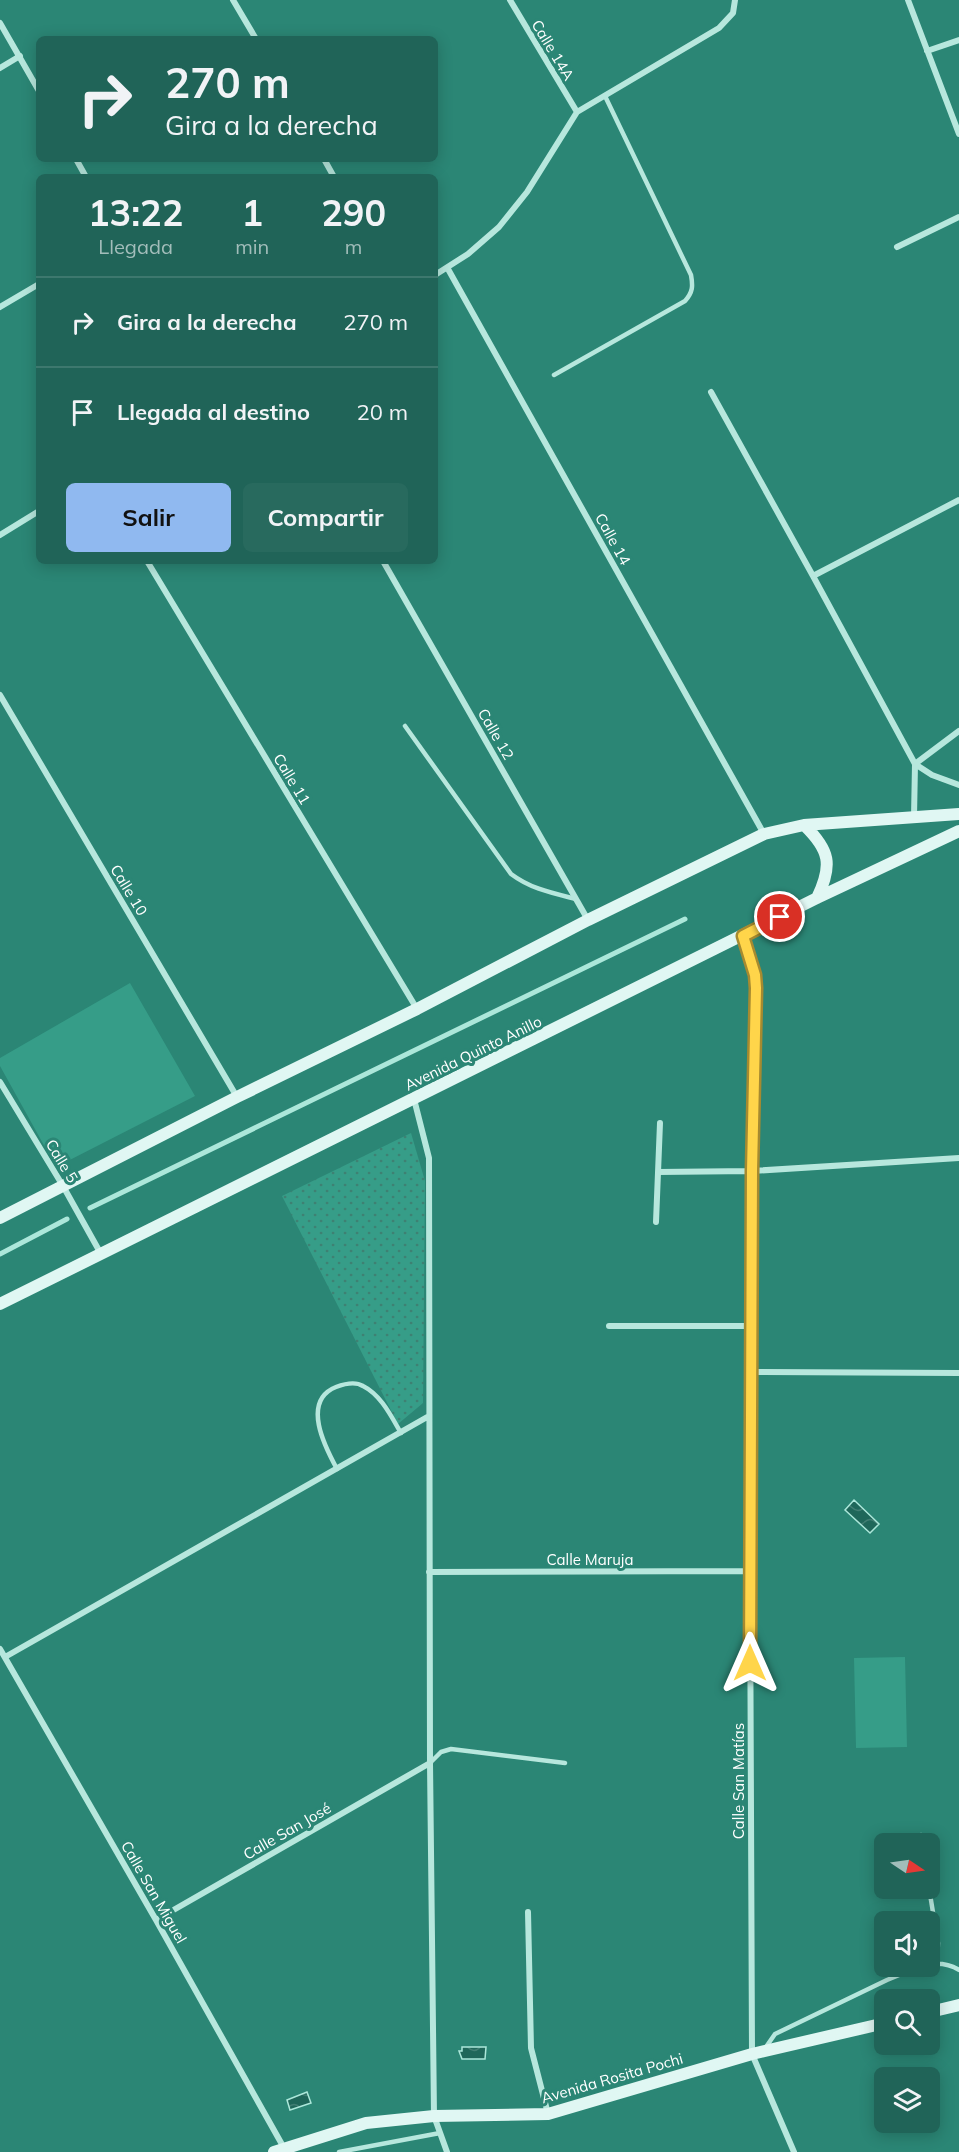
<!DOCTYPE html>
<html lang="es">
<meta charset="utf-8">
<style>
body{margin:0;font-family:Mulish,sans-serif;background:#286a5e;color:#f1f3f6;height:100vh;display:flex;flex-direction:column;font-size:22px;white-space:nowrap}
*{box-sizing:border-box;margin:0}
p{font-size:20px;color:#a2bdba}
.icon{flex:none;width:33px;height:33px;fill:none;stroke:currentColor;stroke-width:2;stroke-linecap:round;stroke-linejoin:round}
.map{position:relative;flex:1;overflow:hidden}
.drawer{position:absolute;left:36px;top:174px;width:402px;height:390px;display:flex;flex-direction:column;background:#206458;border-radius:9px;box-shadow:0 3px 15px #0003}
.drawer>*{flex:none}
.banner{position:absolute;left:36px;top:36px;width:402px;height:126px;border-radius:9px;box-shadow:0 3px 15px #0003;background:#206458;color:#f1f3f6;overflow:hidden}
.needle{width:39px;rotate:103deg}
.controls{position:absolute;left:874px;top:1833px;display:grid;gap:12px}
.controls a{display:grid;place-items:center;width:66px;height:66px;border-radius:9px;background:#206458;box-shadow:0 3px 15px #0003;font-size:30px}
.pin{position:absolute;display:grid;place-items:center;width:51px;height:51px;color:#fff;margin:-26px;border:3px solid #fff;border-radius:50%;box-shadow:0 2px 6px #0007}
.me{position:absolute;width:66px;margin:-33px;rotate:0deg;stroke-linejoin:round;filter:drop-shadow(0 0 4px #0008)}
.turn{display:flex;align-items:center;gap:21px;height:126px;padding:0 30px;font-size:27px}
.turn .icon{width:78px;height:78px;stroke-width:2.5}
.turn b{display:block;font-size:42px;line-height:51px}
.eta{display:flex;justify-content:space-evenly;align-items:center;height:102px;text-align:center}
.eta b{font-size:36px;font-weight:700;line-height:42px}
.cta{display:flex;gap:12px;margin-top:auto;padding:12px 30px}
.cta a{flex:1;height:69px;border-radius:9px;background:#90b9f0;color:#111;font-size:24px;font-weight:700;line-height:69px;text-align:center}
.cta a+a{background:#286a5e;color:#f1f3f6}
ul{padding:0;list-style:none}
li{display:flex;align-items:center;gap:18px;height:90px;padding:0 30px;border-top:2px solid #3d786e}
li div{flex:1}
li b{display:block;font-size:22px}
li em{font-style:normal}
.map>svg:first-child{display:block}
.park{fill:url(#park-dots)}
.garden{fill:#369d88}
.water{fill:url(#water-waves);stroke:#ace7da;stroke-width:1.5}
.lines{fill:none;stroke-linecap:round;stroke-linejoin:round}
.stream{stroke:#ace7da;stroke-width:5}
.lane{stroke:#b7e7dd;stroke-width:4.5}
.street{stroke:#b7e7dd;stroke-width:6}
.secondary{stroke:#e0f7f3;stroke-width:12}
.route-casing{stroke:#a68a30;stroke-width:15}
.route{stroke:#ffd54a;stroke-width:10}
.labels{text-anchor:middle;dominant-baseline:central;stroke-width:6;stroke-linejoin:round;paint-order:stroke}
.street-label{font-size:15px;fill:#fff;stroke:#2b8675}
</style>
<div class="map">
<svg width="959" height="2152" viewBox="0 0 959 2152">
<defs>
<pattern id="park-dots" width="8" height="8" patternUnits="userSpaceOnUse" patternTransform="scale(1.5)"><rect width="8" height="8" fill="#369d88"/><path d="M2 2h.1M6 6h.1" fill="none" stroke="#3e8173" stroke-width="1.8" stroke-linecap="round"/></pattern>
<pattern id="water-waves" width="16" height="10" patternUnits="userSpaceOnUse" patternTransform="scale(1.5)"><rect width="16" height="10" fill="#1f675a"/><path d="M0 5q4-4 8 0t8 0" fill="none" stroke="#417e73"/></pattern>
</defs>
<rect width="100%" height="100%" fill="#2b8675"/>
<path class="park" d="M411,1133L425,1181L423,1403L398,1424L282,1196Z"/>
<path class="garden" d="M130,983L195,1096L56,1167L0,1066V1058Z
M905,1657L907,1747L856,1748L854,1658Z"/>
<path class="water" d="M854,1500L879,1524L870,1533L845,1510Z
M462,2047H486L485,2059H462L459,2051H462Z
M307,2092L311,2103L290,2110L287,2100Z"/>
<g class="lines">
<path class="stream" d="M90,1208L685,919
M0,1254L67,1219"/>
<path class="lane" d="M554,375L685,301C693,292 693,286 691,275L605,96
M405,726L511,874C531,889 552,893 576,899
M337,1469C325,1447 301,1401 336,1387C344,1384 355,1381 363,1386C381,1395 391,1416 401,1433
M430,1763L441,1752L451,1749L565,1763
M921,1835L922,1844
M929,1888L938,1943L937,1963
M930,1964C940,1963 950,1964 959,1970
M766,2047L775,2034L887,1980L921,1966
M339,2152L440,2133"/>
<path class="street" d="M233,0L256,39
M510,0L577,112
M908,0L959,134
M0,23L39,91
M927,51L959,40
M0,68L20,56
M76,159L86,177
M324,159L334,177
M897,247L959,217
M448,269L764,834
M435,275L468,254L499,227L527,192L577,112L719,28L733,13L735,0
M0,307L39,284
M711,392L813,576L915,764L932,775L959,785
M0,535L39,511
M147,561L417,1009
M383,561L588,920
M813,576L959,500
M0,695L237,1097
M914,817L915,764L959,731
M743,936L755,974L756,988L752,1171L750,1571L752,2054L794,2152
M0,1082L63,1186L101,1254
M414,1099L429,1158L430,1763L434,2116L447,2152
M658,1172L752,1171L959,1158
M656,1222L660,1123
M609,1326H751
M751,1372L959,1373
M429,1572L750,1571
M0,1649L156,1920L284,2148
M5,1657L429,1416
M528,1912L531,2048L548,2114
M156,1920L430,1763"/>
<path class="secondary" d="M804,825C830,850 833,865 817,898
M0,1218L237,1097L417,1009L588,920L764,834L804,825L959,814
M0,1304L817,898L959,831
M930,2012L959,2005
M274,2152L366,2123L434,2116L548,2114L752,2054L885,2023"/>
</g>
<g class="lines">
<g class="route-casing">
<path id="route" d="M750,1663L752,1171L756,988L755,975L743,936L780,917"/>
</g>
<use href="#route" class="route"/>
</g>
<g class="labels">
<g class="street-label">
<text transform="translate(553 50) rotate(59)">Calle 14A</text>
<text transform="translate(613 539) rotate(61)">Calle 14</text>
<text transform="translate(496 734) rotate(60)">Calle 12</text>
<text transform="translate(292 779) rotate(59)">Calle 11</text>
<text transform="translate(129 890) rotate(59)">Calle 10</text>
<text transform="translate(473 1053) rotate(-26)">Avenida Quinto Anillo</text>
<text transform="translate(62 1161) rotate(59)">Calle 5</text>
<text x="590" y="1559">Calle Maruja</text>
<text transform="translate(738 1781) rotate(-90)">Calle San Matías</text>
<text transform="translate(287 1831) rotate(-30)">Calle San José</text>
<text transform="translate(154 1892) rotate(60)">Calle San Miguel</text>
<text transform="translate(612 2078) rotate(-16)">Avenida Rosita Pochi</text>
</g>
</g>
</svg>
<div class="controls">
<a><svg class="needle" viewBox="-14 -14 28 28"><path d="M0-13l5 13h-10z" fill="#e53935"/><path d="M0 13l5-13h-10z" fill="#a2bdba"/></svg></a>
<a><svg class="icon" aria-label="sound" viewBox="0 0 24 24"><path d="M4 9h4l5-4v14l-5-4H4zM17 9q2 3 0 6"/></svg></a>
<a><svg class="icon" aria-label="search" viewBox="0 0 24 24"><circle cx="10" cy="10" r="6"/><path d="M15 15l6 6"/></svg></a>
<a><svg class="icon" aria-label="layers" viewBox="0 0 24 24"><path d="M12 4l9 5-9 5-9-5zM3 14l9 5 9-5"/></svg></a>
</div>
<div class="pin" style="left:780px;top:917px;background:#d93025"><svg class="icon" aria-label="arrive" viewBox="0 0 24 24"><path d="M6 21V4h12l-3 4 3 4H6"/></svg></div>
<svg class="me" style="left:750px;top:1663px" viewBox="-20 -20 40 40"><path d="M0-17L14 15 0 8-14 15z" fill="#ffd54a" stroke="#fff" stroke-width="4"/></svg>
<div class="banner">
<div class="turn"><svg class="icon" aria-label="right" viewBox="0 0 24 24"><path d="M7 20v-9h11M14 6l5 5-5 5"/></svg><div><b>270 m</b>Gira a la derecha</div></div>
</div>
<section class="drawer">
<div class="eta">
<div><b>13:22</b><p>Llegada</p></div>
<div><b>1</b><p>min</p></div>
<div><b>290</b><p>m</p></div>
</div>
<ul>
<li><svg class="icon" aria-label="right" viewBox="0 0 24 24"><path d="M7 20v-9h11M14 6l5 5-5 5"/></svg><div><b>Gira a la derecha</b></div><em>270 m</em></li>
<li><svg class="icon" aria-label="arrive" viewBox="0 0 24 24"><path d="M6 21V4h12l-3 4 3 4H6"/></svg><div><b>Llegada al destino</b></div><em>20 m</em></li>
</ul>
<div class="cta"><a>Salir</a><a>Compartir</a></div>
</section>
</div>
